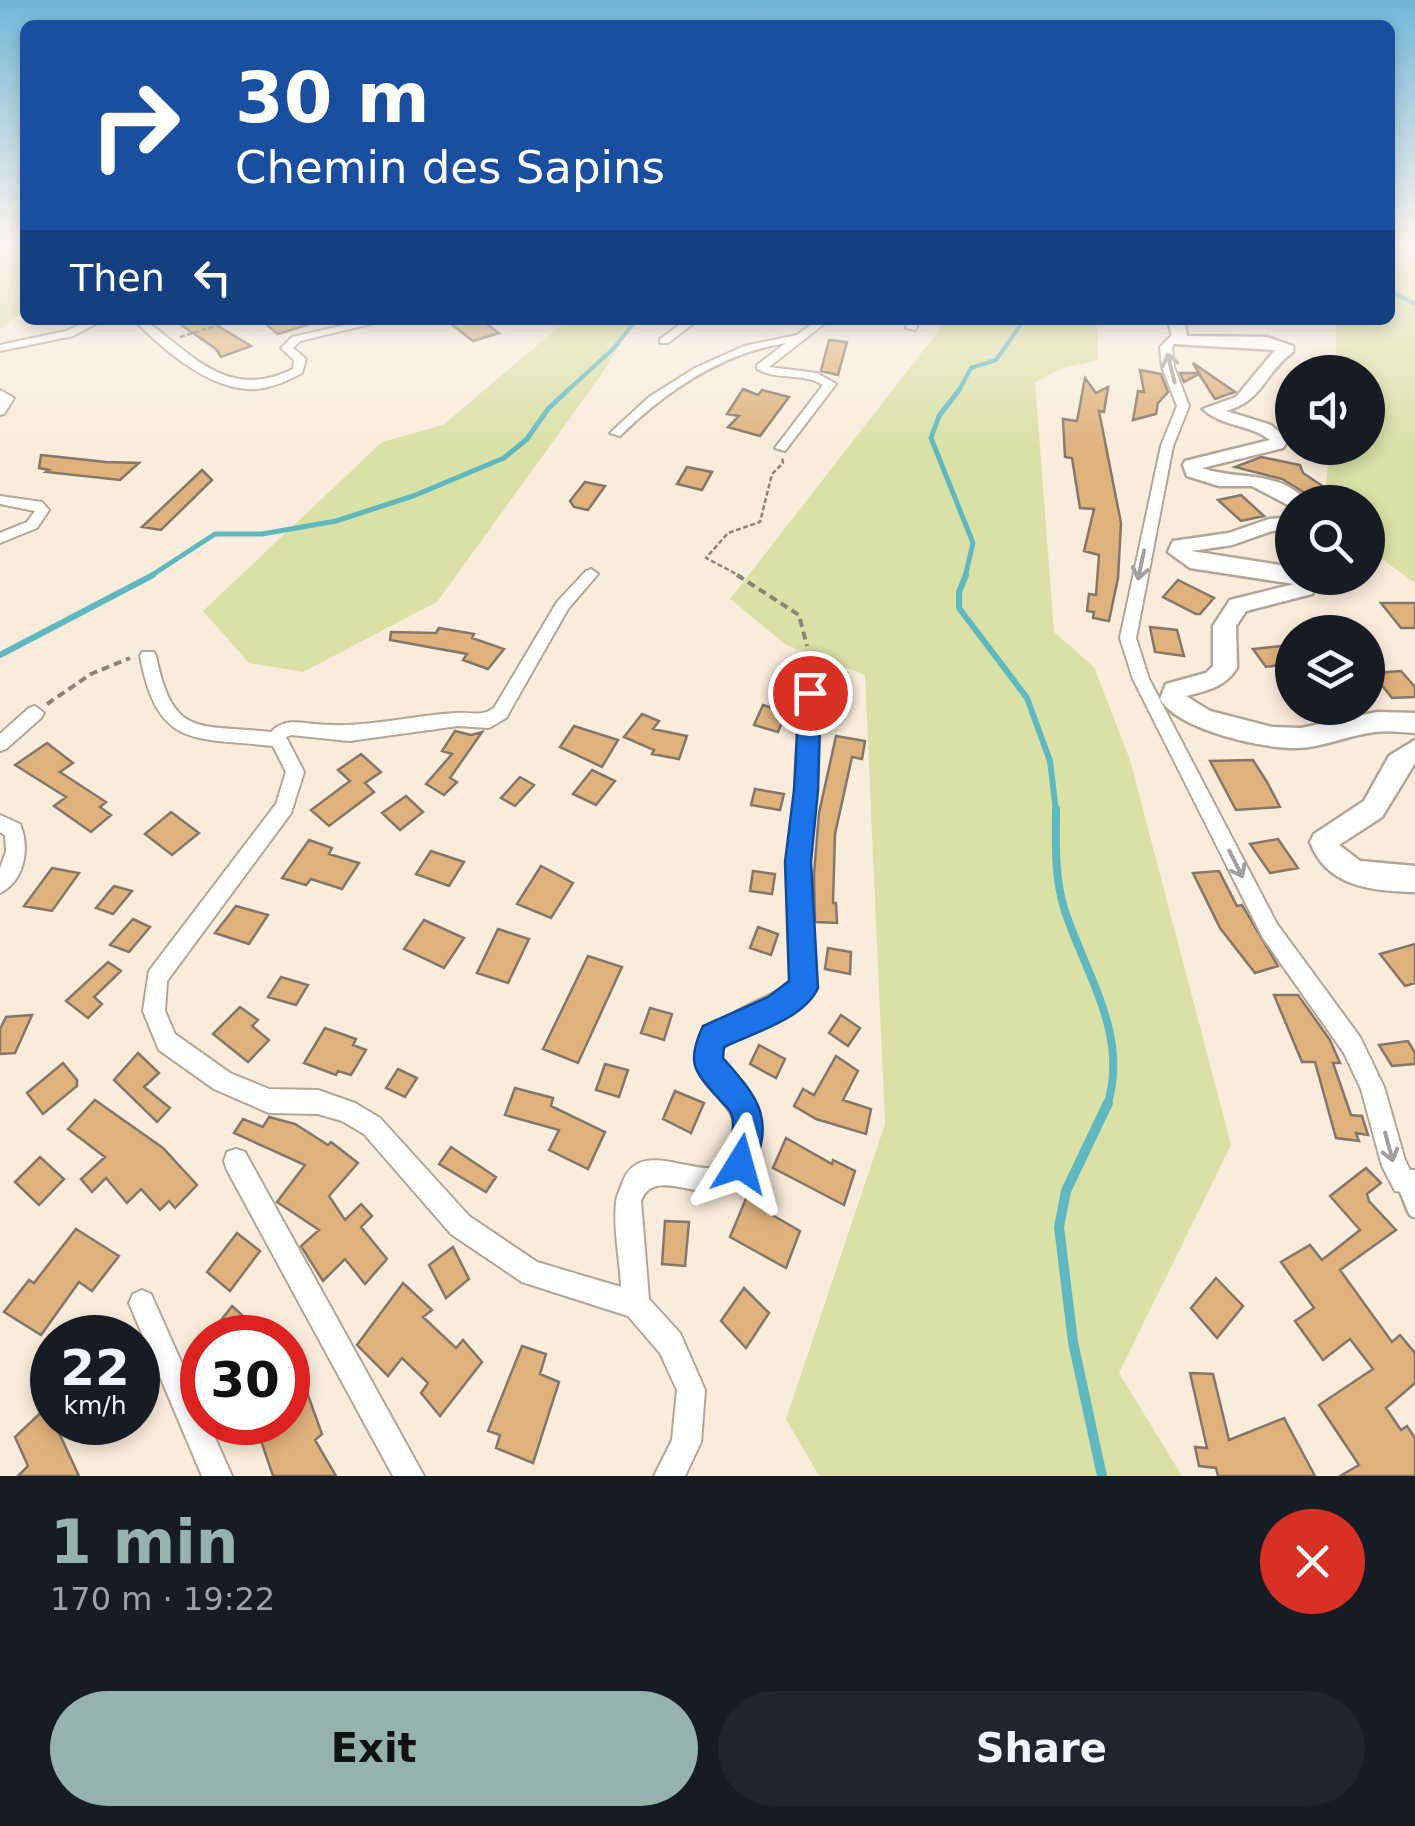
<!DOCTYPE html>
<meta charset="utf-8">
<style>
body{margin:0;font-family:"DejaVu Sans",sans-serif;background:#20242c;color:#f1f3f6;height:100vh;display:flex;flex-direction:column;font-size:38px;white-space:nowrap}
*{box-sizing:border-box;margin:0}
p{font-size:32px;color:#9ea1a6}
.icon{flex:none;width:55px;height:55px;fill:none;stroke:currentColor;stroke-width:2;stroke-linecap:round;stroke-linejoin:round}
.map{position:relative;height:1476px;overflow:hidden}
.side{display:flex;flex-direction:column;background:#171b24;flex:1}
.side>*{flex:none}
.guide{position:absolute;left:20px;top:20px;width:1375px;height:305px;border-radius:15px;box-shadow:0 5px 15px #0003;background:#1a4fa0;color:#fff;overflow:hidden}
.controls{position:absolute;left:1275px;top:355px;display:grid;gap:20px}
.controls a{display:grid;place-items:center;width:110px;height:110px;border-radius:50%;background:#171b24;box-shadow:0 5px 15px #0003;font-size:50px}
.speed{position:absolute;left:30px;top:1315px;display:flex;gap:20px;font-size:50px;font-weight:700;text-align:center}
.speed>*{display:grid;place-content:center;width:130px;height:130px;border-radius:50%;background:#171b24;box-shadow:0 5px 15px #0003;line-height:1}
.speed small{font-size:25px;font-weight:400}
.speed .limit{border:15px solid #d22;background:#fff;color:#111}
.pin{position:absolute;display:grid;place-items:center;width:85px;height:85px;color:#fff;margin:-42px;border:5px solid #fff;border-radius:50%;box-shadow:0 2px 10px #0007}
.me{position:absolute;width:110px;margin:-55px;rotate:8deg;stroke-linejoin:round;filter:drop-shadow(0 0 8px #0008)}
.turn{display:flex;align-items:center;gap:35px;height:210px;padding:0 50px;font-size:45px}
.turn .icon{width:130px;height:130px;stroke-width:2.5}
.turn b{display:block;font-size:70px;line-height:85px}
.then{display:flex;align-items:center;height:95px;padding:0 50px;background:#0003;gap:20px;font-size:38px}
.round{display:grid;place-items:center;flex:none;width:105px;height:105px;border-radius:52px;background:#20242c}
.overview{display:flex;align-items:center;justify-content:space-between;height:170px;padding:0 50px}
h1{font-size:60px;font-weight:800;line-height:75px;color:#95b3ac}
.cta{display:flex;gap:20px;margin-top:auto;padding:20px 50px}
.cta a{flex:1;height:115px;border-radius:60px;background:#95b3ac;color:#111;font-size:40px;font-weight:800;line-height:115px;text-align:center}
.cta a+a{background:#20242c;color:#f1f3f6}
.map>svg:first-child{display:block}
.green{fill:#d9e1a6}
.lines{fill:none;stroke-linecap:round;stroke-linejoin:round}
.stream-far4{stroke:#5fb8c0;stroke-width:4}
.stream-far3{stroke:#5fb8c0;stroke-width:5}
.stream-far2{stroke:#5fb8c0;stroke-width:6}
.stream-far1{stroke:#5fb8c0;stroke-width:8}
.stream{stroke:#5fb8c0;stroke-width:10}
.building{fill:#deb17d;stroke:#837769;stroke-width:2.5}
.lane-casing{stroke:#b4a697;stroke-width:19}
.street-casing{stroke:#b4a697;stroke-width:4}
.secondary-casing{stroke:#b4a697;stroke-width:5}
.path-far1{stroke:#8d8379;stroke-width:2.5;stroke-dasharray:5 2.5;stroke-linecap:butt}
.path{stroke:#8d8379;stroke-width:4;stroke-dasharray:8 5;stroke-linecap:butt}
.lane{stroke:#fff;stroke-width:14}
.street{fill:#fff;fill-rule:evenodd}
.secondary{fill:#fff;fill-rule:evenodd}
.oneway{stroke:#a2a09e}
.route{fill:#1a73e8;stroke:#114b97;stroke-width:2.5}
</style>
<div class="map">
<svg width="1415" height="1476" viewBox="0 0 1415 1476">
<rect width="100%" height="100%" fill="#faecdc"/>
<path class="green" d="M0,244H25V310L0,330Z
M1390,244H1415V583L1368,549V502H1324L1330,448H1368V372H1336V320H1390Z
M567,320H643L630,329L599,378L437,602L303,672L249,663L203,611L382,442L443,425Z
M947,320H1097L1098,360L1063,368L1035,382L1054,632L1094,667L1130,760L1231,1145L1119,1373L1182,1476H819L786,1419L885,1124L865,675L786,645L730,599Z"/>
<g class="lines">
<path class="stream-far4" d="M1390,291L1415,304
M566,392L614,348L636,320
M958,392L971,368L996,360L1024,320"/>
<path class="stream-far3" d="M960,389L939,416L931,438L973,543L965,577
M149,577L215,534H262L336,521L413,496L504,458L527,439L548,409L569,389"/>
<path class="stream-far2" d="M966,575L959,592V608L1027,698L1050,761L1056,811
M0,655L153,575"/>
<path class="stream-far1" d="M1056,809C1056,842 1054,875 1064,908C1085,974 1130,1035 1107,1106"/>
<path class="stream" d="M1102,1476L1073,1342L1059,1227L1066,1191L1108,1103"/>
</g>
<path class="building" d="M174,320H208L251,346L221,357L216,349Z
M261,320H315L316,322L278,334Z
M446,320H481L499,333L473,341Z
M829,340L847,342L838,375L821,371Z
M1193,363L1235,392L1215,399L1199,374L1184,382L1180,373H1199Z
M1140,370L1161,374L1168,392L1158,403L1156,414L1133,420L1138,391L1144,392Z
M1085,378L1096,393L1108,387L1104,412L1099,411L1121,523L1118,578L1109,621L1093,618L1094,612L1087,611L1089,594L1096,595L1099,555L1084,551L1094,509L1080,508L1072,458L1065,457L1063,419L1077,421Z
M743,389L758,395L762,390L789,397L760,436L728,427L739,416L727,414Z
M41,455L106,462L139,463L120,480L46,472L49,470L39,468Z
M1261,457L1300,465L1303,473L1324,487L1305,493L1282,479L1235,467Z
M687,467L712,472L702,490L677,484Z
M202,470L212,480L161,530L142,527Z
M585,482L605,486L588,510L574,507L570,501Z
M1241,495L1264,516L1241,521L1218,500Z
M1178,580L1214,598L1200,614H1196L1163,597Z
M1381,603H1415V628H1401Z
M1150,627L1177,630L1184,656L1155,652Z
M439,628L474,634L472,638L504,649L488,669L463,660L467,654L390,640L391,632L436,633Z
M1292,645V683L1279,665L1266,667L1253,649Z
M1401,671L1415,687V697L1392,698L1372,673Z
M763,705L786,712L778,732L754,725Z
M642,714L659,721L653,729L687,736L679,759L652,754L654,750L624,737Z
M574,726L618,740L602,767L560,747Z
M455,731L471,735L482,732L450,778L457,782L444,795L426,784L452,754L442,751Z
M836,736L865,741L862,759L852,757L835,834L833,903H836L837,923L815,922L814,874L819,813Z
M47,743L73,763L60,772L106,802L100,807L111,815L91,832L54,806L66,797L15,765Z
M361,754L381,772L365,783L374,792L329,826L311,810L350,781L338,770Z
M1253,760L1267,782L1280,807L1236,810L1210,761Z
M592,770L615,781L596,805L573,794Z
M520,777L534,785L515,806L501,798Z
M755,789L784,794L780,810L751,805Z
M406,796L423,812L400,830L382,813Z
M171,812L199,833L172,855L145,834Z
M1278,839L1298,868L1270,873L1250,844Z
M309,840L332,848L329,854L359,863L342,889L311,879L306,885L282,878Z
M431,851L464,862L449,886L416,874Z
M541,866L573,883L551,918L517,904Z
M52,868L79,873L52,911L24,906Z
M753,871L775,874L772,894L750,891Z
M1219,871L1237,906L1242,905L1278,966L1255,973L1220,928L1193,873Z
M114,886L132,891L113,914L96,908Z
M236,906L268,915L249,944L215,933Z
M133,919L150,927L129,952L110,945Z
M424,920L464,938L444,968L404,949Z
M758,927L778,934L771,955L750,948Z
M498,929L529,939L508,983L477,973Z
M1415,944V983L1405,986L1380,954Z
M828,948L851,952L850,974L825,969Z
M588,956L622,967L578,1063L543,1049Z
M108,962L121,971L94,997L102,1004L88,1018L66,1001Z
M281,977L308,985L296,1005L268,997Z
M1274,995H1298L1330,1040L1340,1063H1333L1351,1115L1362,1116L1368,1135L1356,1133L1359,1141L1336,1138L1315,1062H1302Z
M240,1007L258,1020L252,1026L269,1040L248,1062L213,1034Z
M650,1008L672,1014L664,1040L641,1033Z
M32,1015L15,1053L0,1054V1029L6,1017Z
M841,1015L860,1028L848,1046L829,1033Z
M325,1028L356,1039L353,1045L366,1050L351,1075L338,1071L336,1075L304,1063Z
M1408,1041L1415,1053V1064L1392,1066L1379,1045Z
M759,1045L785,1059L776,1078L750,1064Z
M138,1053L159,1073L144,1087L170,1108L157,1122L114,1080Z
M836,1056L858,1071L843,1100L871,1109L866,1134L816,1119L794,1106L803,1089L814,1095Z
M63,1063L77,1080V1086L43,1114L27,1093Z
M605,1064L628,1070L619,1097L596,1090Z
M398,1069L417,1078L405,1097L386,1088Z
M515,1088L553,1098L551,1106L605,1132L588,1169L549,1150L559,1130L505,1115Z
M675,1091L704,1103L691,1133L663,1119Z
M95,1100L163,1148L197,1185L175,1208L169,1201L160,1210L141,1189L127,1203L106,1178L92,1192L81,1179L105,1157L68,1129Z
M269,1117L295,1124L328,1145L331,1142L358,1163L329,1196L345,1220L361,1204L372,1216L361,1227L387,1259L365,1284L345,1259L323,1281L301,1246L319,1230L277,1202L305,1165L234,1133L243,1119L263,1127Z
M786,1138L832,1164L833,1160L855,1171L844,1205L773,1168Z
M451,1147L496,1177L486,1192L439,1164Z
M40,1157L64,1179L39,1205L15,1182Z
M1366,1168L1381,1183L1367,1194L1369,1201L1396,1230L1340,1270L1392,1342L1400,1335L1415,1353V1383L1386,1408L1401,1430L1407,1426L1415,1438V1476H1340L1359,1465L1319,1405L1373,1369L1350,1339L1323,1360L1295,1321L1314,1308L1281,1262L1310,1245L1322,1260L1360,1230L1330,1196Z
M750,1189L766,1198L762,1209L800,1231L786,1268L730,1237Z
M665,1221L689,1222L685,1266L662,1264Z
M76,1229L119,1256L92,1291L79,1282L41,1335L4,1312L29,1280L34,1283Z
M237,1233L260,1251L230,1291L207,1272Z
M453,1247L469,1279L446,1298L429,1265Z
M1216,1278L1243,1306L1217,1338L1191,1308Z
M403,1283L432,1310L423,1317L456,1348L463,1340L482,1362L440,1416L421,1393L428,1383L402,1358L388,1376L357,1345Z
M744,1288L769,1313L746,1348L721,1321Z
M232,1306L267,1338H207Z
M522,1346L546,1354L540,1374L559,1382L533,1463L496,1448L500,1435L488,1431Z
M1190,1373L1213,1374L1229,1440L1284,1418L1315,1476H1218L1216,1468L1199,1466L1195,1447L1207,1448Z
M304,1384L322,1434L315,1440L336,1476H273L260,1438L279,1422H288L291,1409L288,1397Z
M52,1402V1422H58L63,1432L60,1435L79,1476H18L28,1466L15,1437Z"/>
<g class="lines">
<g class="lane-casing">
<path id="lane" d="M1405,1185L1415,1210"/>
</g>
<g class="street-casing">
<path id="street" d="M90,320H103L73,336L0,351V345L66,331Z
M134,320C148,320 155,328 167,337C208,371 240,395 293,369L294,360L281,348L292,337L368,320H387L300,341L293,348L306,359L302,373C287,381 274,387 257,389C211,392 164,350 134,320Z
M686,320H698L668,343H660V339Z
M817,320H829L769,367L817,373L836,384L785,451L775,448L823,385C803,372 778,381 757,369V365L786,343C722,353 666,391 620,436L610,433L649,397L695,368L744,346L797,335Z
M910,320H920L915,330L906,328Z
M1176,331L1181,334L1172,347L1174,367L1189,406L1173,446L1136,638L1149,679L1277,924L1360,1037L1384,1087L1405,1160L1410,1170H1415V1194L1395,1191L1382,1166L1361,1089L1344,1053L1263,938L1133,679L1120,638L1161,446L1177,406L1162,367L1160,347Z
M0,390L14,398L4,414L0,415Z
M0,496L42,502L49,510L37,528L0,543V533L27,522L35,511L0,504Z
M591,569L598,574L568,609L506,718L489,728L458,726L349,741L291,735L286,737L304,772L291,813L167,981L165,1011L175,1034L230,1073L269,1089L318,1090L355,1103L380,1118L469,1216L537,1262L621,1287C620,1260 613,1229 616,1203C616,1196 621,1188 623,1181C644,1130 714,1194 731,1154C752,1104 701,1100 697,1060C692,1020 767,1001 793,982L788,862L797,789L803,660L805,656H817L819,660L815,789L808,862L815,987C802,1015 743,1027 719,1052C719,1069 733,1077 744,1089C764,1113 762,1144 749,1171C723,1223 657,1158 641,1201L649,1299L680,1333L705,1390L701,1442L685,1476H654L672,1440L677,1390L660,1353L628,1316L522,1282L451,1234L364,1134L342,1121L318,1114L269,1113L214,1089L159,1050L143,1011L149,971L276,804L286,772L273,746C192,737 158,749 140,656L142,652H154L156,656C173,739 198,724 271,732C283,719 297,722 314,724C366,729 406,716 456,713C470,712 482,717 494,708L557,602L586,571Z
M35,706L44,713L41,718L6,749L0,751V734L29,708Z
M0,815L20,824C30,847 25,881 0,893V868L6,852L5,835L0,832Z
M236,1149L245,1152L424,1476H393L227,1170L224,1161L227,1152Z
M142,1290L151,1294L202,1409V1422H208L232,1476H202L129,1303L133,1294Z"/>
</g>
<g class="secondary-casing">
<path id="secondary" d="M1168,320H1184L1187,336L1267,337L1293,346V352C1263,374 1264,400 1226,411L1271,425L1288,440L1283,448L1202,468C1237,481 1280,469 1307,502H1292V507L1252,486H1219L1187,476L1183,465L1185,461L1270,440C1250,424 1222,427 1203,409L1236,397L1275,350L1174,344Z
M1292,517V529L1272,531L1232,545L1191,551L1292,567V578H1312L1318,585L1312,594L1246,611L1236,626L1237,668C1224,688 1208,690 1186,696L1210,711L1272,727L1301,728L1377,712L1415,713V733C1402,732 1388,730 1375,732C1349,735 1324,747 1298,748C1264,749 1178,730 1160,699L1166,684L1206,673L1213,666V626L1230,600L1294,584L1190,568L1168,552L1173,541L1229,533L1269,519Z
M1415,740V763L1382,817L1339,845L1360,861L1415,866V892C1372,891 1327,887 1310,842L1314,834L1364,801L1389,756Z"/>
</g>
<path class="path-far1" d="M180,337L234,320
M742,577L706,558L728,533L760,522L772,474L783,463L782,458"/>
<path class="path" d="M737,575L799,615L807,646
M47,704L91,674L130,658"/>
<use href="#lane" class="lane"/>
<use href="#street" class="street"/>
<use href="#secondary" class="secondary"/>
</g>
<defs><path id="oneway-shaft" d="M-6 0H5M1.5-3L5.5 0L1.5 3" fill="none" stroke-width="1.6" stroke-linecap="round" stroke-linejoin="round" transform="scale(2.5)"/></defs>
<g class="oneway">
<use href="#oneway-shaft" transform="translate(1171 368) rotate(-104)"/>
<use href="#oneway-shaft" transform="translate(1141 565) rotate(102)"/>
<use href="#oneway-shaft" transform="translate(1236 864) rotate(63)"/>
<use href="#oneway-shaft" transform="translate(1389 1147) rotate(75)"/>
</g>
<linearGradient id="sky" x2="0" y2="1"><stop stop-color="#71b6d8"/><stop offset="0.54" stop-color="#fdf6ef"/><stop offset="1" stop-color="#fdf6ef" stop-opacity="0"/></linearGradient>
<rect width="1415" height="450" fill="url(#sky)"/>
<path class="route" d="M810,685L821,693L818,790L811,862L818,988C804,1019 753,1033 724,1047L723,1058C760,1100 775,1118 751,1175L740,1179L728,1175C720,1154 739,1134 731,1113C729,1108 724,1105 721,1101C695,1072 685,1064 703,1026L768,997L789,981L785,862L794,790L799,693Z"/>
</svg>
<div class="controls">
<a><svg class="icon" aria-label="sound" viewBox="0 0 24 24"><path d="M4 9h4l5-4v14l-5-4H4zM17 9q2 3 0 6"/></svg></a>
<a><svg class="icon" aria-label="search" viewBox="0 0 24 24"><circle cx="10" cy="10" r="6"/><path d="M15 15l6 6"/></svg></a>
<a><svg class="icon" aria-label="layers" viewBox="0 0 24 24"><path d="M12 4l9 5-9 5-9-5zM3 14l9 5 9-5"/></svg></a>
</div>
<div class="speed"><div>22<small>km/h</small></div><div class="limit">30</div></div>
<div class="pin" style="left:810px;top:693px;background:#d93025"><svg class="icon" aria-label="arrive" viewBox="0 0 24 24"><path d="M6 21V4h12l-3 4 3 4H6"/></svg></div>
<svg class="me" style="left:740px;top:1164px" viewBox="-20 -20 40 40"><path d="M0-17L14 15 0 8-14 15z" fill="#1a73e8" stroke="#fff" stroke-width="4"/></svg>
<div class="guide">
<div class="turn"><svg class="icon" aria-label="right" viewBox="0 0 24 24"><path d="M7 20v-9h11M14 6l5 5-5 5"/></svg><div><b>30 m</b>Chemin des Sapins</div></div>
<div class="then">Then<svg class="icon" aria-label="left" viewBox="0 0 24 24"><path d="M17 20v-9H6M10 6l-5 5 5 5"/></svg></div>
</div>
</div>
<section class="side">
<div class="overview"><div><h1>1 min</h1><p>170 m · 19:22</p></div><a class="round" style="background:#d93025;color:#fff"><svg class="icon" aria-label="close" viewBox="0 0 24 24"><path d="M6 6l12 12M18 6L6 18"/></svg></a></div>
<div class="cta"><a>Exit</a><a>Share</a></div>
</section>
